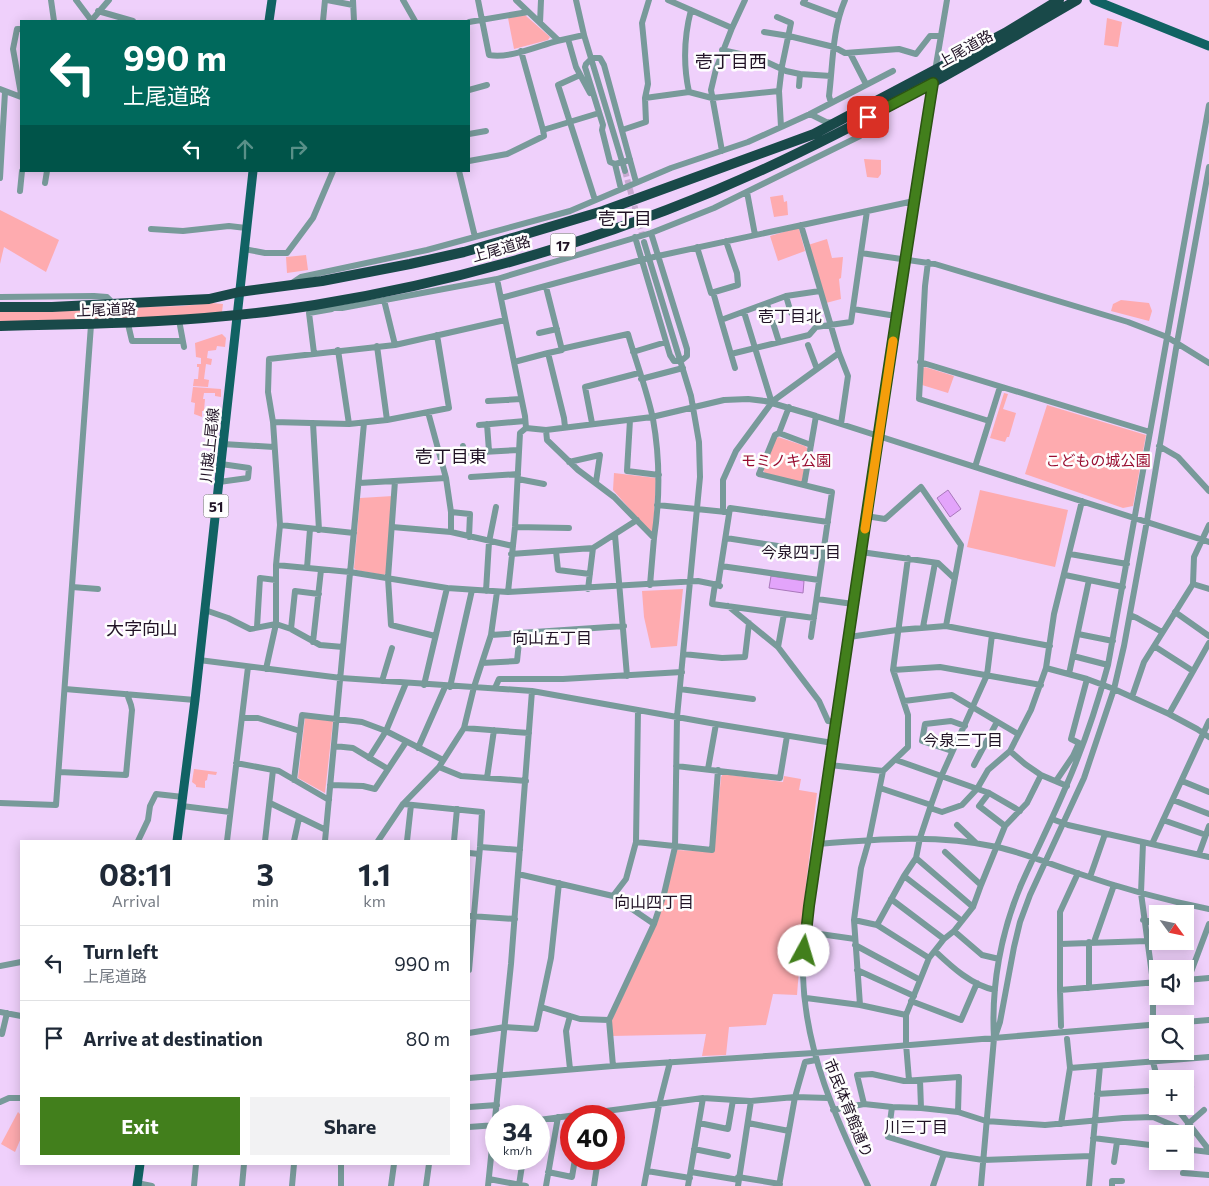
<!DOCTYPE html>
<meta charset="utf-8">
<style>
body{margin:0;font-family:Commissioner,"Noto Sans JP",sans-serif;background:#f2f2f3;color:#1f2937;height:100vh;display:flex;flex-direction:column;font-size:19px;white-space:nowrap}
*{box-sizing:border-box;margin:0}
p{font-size:16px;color:#747a83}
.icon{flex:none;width:28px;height:28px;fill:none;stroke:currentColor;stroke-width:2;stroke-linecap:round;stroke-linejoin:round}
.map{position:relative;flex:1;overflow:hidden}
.panel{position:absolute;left:20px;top:840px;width:450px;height:325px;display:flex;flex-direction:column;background:#fff;border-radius:0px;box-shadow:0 2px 12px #0003}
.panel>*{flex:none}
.banner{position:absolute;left:20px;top:20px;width:450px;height:152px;border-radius:0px;box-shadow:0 2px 12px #0003;background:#00695c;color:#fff;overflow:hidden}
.needle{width:32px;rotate:123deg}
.buttons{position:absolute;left:1149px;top:905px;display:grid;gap:10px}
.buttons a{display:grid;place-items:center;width:45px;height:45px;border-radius:0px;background:#fff;box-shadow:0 2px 12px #0003;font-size:25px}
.speed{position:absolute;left:485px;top:1105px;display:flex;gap:10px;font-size:25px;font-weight:700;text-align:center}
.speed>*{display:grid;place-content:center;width:65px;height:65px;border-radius:50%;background:#fff;box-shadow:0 2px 12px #0003;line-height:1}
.speed small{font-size:12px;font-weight:400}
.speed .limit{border:8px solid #d22;background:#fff;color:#111}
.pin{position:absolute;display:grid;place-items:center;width:42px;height:42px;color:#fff;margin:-21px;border-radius:10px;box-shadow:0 2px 8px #0006}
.me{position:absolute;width:55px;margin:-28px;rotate:6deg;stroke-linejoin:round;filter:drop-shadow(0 0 4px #0008)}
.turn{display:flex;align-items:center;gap:18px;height:105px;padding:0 20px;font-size:22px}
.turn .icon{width:65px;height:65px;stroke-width:2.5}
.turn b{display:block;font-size:35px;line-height:42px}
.lanes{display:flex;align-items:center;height:48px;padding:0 20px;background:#0003;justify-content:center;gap:25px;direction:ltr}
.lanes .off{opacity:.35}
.eta{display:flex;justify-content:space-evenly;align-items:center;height:85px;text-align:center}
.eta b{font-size:30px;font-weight:700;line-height:35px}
.button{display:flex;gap:10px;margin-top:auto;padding:10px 20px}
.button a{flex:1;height:58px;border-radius:0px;background:#427f1c;color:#fff;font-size:20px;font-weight:700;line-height:58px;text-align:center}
.button a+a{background:#f2f2f3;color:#1f2937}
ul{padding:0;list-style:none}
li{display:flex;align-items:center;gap:15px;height:75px;padding:0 20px;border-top:1px solid #e0e1e3}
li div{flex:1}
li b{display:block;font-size:19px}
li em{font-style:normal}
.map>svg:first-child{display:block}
.green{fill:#feabaf}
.water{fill:#e3a4fb;stroke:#a978bb}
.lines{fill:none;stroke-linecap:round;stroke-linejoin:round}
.minor-tunnel{stroke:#c6aad0;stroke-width:6;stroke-dasharray:6 3;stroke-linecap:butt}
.minor{stroke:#789a9a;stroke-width:6}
.major{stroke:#116263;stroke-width:9}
.highway{stroke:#194949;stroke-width:10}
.minor-bridge{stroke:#789a9a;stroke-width:6}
.route-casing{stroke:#2b5312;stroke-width:12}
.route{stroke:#427f1c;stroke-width:9}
.slow{stroke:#f59e0b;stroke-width:9}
.labels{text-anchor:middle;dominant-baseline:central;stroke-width:5;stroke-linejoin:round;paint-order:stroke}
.shield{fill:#fefefe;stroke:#635a67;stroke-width:1}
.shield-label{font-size:14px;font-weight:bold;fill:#211326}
.street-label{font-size:15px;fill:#211326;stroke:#fefefe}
.park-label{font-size:15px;fill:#980d30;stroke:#fefefe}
.neighbourhood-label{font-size:16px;fill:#211326;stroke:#fefefe}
.quarter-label{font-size:18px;fill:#211326;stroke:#fefefe}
</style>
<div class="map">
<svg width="1209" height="1186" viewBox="0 0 1209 1186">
<rect width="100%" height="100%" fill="#efd0fb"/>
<path class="green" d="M525,15L550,37L548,40L514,49L508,18Z
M1107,18L1122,22L1118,47L1104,45Z
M864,159L881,160V174L878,178L867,177Z
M783,195L784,202L787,201L788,215L774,217L770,197Z
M0,210L59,240L46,272L4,247L0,264Z
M797,228L799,229L805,251L778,261L770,236Z
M827,239L832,258L843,257L841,278L839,279L841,299L826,303L808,245Z
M306,255L308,270L287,273L286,257Z
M1121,300L1149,303L1152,311L1149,321L1111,311L1113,304Z
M212,303L223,304L222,312L133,320L0,322V311L181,306Z
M222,334L226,338L225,347L217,346L216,350L208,351L207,358L212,359L211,365L206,364L204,379L209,380L208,387L193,386L194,379H198L199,367H197V364H201V358L196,357L195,343Z
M925,367L954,376L948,393L922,385V369Z
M193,387L221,389V397L215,396V393H204L203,399H205L204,411H202V417L194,414L195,403L191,402Z
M1004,393L1008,394L1003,409L1016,413L1009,437H1007L1005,442L990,438Z
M1047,405L1146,435L1133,506L1123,508L1025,474Z
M778,437L805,446L808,449L802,481L800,482L765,473L763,470L776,438Z
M614,473L656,478L653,531L650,532L613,490Z
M980,490L1068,510L1055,567L967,547Z
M393,496L386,573L384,575L356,570L354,568L360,498Z
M683,589L677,646L651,648L644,617L642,591Z
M305,718L333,721L325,793L298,778Z
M194,769L217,772L216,775L208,774L207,780L205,781V788L196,787V785L192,782Z
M723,774L783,782L784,776L801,779L799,790L817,793L805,893L797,995L773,994L766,1025L729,1027L726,1055L702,1056L706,1034L612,1036L611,1022L657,923L677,850L714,852L721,777Z
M18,1112L21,1115V1138L15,1152L1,1144Z"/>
<path class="water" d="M948,490L961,509L950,517L937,498Z
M771,576L804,581L803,593L769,588Z"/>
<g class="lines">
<path class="minor-tunnel" d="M625,171L644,241"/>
<path class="minor" d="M51,0L54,21
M76,0L91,20
M327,0L353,5
M353,0L354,21
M403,0L415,21
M478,0L489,55C509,59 538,46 557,41C566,39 575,37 584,35
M516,0L558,40
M576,0L584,35L625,171
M668,0L732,28L716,69L711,90L722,151
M805,0L803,3L838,16
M691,10C684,37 683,64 689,92L712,98L779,91
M98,11L133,21
M777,17L791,23L782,66L779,91L781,127
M91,21L109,0
M323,21L325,0
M469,22L528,12
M540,23L541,0
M732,28L745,0
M21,29H17L13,49L21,94
M764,32L789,36L834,47L845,53L899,49L916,54L930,36H941
M568,39L576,67L590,93
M722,50L758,58L786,71L800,74
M521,51L543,130L599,113
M850,53L866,84
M935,71L947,0
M580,75L558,85L595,200
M799,86L800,74L831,76
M0,89L21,97
M469,90L487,85
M645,98L689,92
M831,103L829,96C833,64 832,30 845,0
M810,114L826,122L834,123
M622,130L646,122L645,98L648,84L642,23L649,0
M469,134L486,131
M469,161L507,154L544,136L543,130
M459,171L475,237
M0,178L5,92
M45,183L47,171
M621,189L615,164L610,162L602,130L603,125L585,67L586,64L592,58H600L604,65L636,182
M20,191L22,171
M747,192L755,235
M801,225L839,353L848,376L841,424
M151,229L183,231L229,226L246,228
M635,237L670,355L674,361H681L687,356V349L651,233
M697,247L711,293L738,285L737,273L726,241
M244,249L265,253H287L313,218L333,171
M861,253L935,264L1128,322L1167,337L1209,363
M658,256L914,201
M928,262L925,286L919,399L989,421
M497,279L525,416L526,428
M292,283L301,277L427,250L570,211L671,168L748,142L810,114L893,71
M546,287L562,350L548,353L564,418L565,427
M713,292L721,320
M786,296L791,313H803
M0,297L94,296L107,297L114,304
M501,298L641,260
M384,300L395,345
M325,303L334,308H342L497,279L651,233L714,208L860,136L870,128L875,114
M767,304L779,342
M853,309L896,316
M744,312L771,400L773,401
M179,320L184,347
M128,324L132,341H182
M539,333L557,329
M808,345L817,369
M377,346L387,420
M561,349L628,334C636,362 647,390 653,419C660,458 660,498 654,538
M338,350L349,424L387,420L449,408L437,335
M633,352L666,342
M314,353L309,313L332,309
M731,354L809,335L816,327L851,322L867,211
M514,362L548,353
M920,362L1150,432
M735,368L721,320L786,296L820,291
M641,379L683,368
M488,401L521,399
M789,407L779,433L811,445
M630,420L627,471L659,475
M273,422L349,424
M313,423L319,530
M592,423L585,387L639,373
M487,424L489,451
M479,425L525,421
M526,428L546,430L547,440L578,470L614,497L654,538L650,585
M546,430L652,417L724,400L748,399L765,401L816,416L1209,542
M779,433L775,435L759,474L832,492L811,637
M223,444L274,447
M463,446L465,453L519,450
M1159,446L1178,457L1209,491
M569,462L600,455L596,482
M975,467L1000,387
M471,477L518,474
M518,479L544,484
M395,481L388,578L391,625L435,636
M219,482L248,478L249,468L221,464
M359,483L446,478L428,412
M804,485L816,416
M657,505L726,512
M451,512L470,514L469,537
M723,512V480L736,451L773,401L839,353
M866,516L885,519L921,487L961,545L946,626
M280,525L354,533
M392,527L451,532V512L446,478
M515,527L569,528
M451,532L513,546
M615,535L627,676
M726,538L823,553
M556,551L558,570L590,574
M861,552L938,563L954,578
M511,554L593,548
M1070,554L1127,564
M276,565L350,572L447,588L508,592L698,581L718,585
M721,566L819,580
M307,568L310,529
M1065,575L1123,587
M715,584L712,604L814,618
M1193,584L1209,589
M720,586L718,585L730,508L828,522
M72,587L98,589
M588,589L593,548L637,520
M486,591L489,542L496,507
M508,592L515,527L520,433L526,428
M817,599L853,604
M728,606L778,647L819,701L828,721L836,722
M205,610L228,618L250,629L276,624L291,629L320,645L343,647
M1175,612L1209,636
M1130,615L1137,618L1162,632
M257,627L260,578L276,580
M923,627L935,563
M291,629L295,591L319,594
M1078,634L1113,641
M491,635L624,626
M849,637L897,630L946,626L1050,646
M313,642L321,570
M1154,646L1193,671
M778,647L784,614
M683,654L722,658L745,657L749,623
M1073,656L1108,665
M199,660L341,678L532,691L716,724L833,743
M482,663L517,661L520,633
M1046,668L1087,679L1114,689L1169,714L1197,729L1209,737
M266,669L276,624V565L280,525L273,422L268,392L269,359L395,345L505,320
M893,670L940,667L1041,685
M1069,674L1089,580
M382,681L392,648
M424,685L447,588
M450,687L472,590
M495,688L499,679H563L682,672
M65,689L195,700
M680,689L753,699
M1132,697L1144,662L1193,584L1194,557L1209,525
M904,701L952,695L1018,734
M1169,714L1209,643
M242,718H258L300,731
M464,728L529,733
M334,746L353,748L388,769
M418,748L445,687
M952,751L922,741L925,724L951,721L965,726
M1010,751L1025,764L1041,775L1067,786
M369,758L386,731L406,683
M896,760L989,793L1020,811
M236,763L279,771L329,800
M830,765L883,771
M974,765L997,722
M676,766L780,778L787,736
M439,767L461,776L526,781
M708,769L716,724
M59,772L126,775L132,710L131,705L127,694
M487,778L494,730
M294,780L302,715L362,722L386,731L443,760
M1056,781L1073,756L1079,743L1071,739L1087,679
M1182,781L1209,792
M330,785L363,786L375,789L406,742
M880,788L931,805L941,777L987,675L992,635
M989,793L979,806L1005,826
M1173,800L1209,814
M0,803L56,805L91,325
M270,803L326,830
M403,804L482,812L480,847L469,970
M182,806L230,812
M930,808L942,812L962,805L977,789L988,770L1010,751L1031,710L1046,668L1054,614L1082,501
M1052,819L1068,825L1209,857
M1163,820L1206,835
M957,825L976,843
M138,841L148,820L150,806L156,794L183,797
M227,841L248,667
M265,841L273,770
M294,841L299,818
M325,841L364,423
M378,841L403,804L439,767L464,728L474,687L491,635L497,592
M407,841L411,805
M454,841L457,809
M636,842L712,850L718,770
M1143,843L1141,893L1153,982V1062L1158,1081
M818,844C878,839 938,834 997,847C1024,853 1050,864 1077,873C1120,888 1164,900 1209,909
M1152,844L1209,721
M480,847L520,850
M469,853L479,854
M1199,854L1209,826
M916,858L920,838L931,805
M1078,873L1060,912V990L1158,982
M518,874L613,896L654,924
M904,876L962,921
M1090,877L1105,834
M981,885L1005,826L1027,803L1041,775
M613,896L626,879L636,842L638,710
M891,899L944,939
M1182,914L1185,904
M470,916L515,919
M854,920L877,925L929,958
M1143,920L1158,923
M877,925L904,876L916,858L973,907L981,885L945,852
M954,931L982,955L999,959
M806,932L855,939
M1089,942V988
M1094,942L1114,885
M1060,944L1147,941
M855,945L920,980
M935,951C952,967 971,985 995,990
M0,966L21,962
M857,970L914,996
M1186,980L1209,978
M1188,980L1209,924
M1060,990L1061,1026
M806,998L860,1005L906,1015
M911,1001L961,1020L977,983
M860,1005L854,920L861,868L869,840L883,771L908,747V715L893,670L908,558
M541,1007L580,1019L609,1020
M0,1012L21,1016
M570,1016L566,1031L570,1069
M469,1033L505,1027L536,1029L551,958L559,883
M2,1034L7,1013
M996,1034L1000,1022L1014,947L1020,922L1030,895L1084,778L1114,689L1124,646L1147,521L1177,343L1209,167
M613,1066L609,1020L654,924L664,894L675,847L677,717L700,477L699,442L691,396L644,242
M1070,1068L1209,1057
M469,1078L613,1066L814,1053L1209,1020
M909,1080L906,1044V1015L929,958L944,939L954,931L973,907
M920,1080L921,1108
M1185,1092L1191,1087
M1097,1094L1147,1091
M0,1102L9,1098H21
M864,1104L857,1075L872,1074L904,1081L959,1077L958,1112
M1175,1106L1209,1150
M469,1107L497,1105
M892,1107L888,1137L944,1154L983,1160L1091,1156
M833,1110L864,1104L892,1107L921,1108L958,1112L986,1121L1045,1125L1123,1118L1153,1117L1184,1130H1193
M539,1120L703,1098L751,1101L795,1097L828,1098
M699,1123L728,1129L733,1100
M748,1123L789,1131
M1061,1124L1070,1068L1067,1039
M1188,1124L1204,1110
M469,1127L496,1125
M1093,1138L1158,1146
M694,1149L728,1156
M1185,1149L1209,1152
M1114,1162L1117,1142
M341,1164V1186
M647,1171L690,1178
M548,1172L572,1177L575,1159
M691,1172L739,1180
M1183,1173L1209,1175
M738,1177L780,1184
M489,1179L526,1186
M137,1183L152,1186
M519,1185L523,1159
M194,1186L196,1164
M242,1186L244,1164
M292,1186L294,1164
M391,1186L394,1164
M426,1186L429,1164
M488,1186L511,964L532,691
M546,1186L558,1117
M594,1186L598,1159
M644,1186L659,1105L670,1062
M688,1186L703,1098
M738,1186L751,1101
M779,1186L795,1097L805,1062L816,1060
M868,1186C836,1119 805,1051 803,975C803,952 806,929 809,906L904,259L933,81
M933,1186L944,1154
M981,1186L994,1038C991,986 1001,932 1021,885C1036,851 1053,818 1067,784C1084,745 1097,706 1108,665L1209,105
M1089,1186L1100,1066
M1112,1186V1181H1122"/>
<path class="major" d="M1094,0L1209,46
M269,21L272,0
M177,841L195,700L253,171
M137,1186L140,1164"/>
<path class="highway" d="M0,307H52L209,299L239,292L322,281L410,264L464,252L516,237L603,211L814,134L1005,33L1059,0
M0,326C105,324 211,322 315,305C481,278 649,226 800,152C895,106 986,53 1077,0"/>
<path class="minor-bridge" d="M615,164L630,160
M641,260L658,256"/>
</g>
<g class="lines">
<g class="route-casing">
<path id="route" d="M804,951L809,906C849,632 889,357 933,83L868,117"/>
</g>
<use href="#route" class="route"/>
<path class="slow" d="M865,529L893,341"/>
</g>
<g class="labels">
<g class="shield">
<rect x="550.5" y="233.5" width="25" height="23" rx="4"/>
<rect x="203.5" y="494.5" width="25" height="23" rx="4"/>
</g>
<g class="shield-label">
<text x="563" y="245">17</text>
<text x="216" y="506">51</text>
</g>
<g class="street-label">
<text transform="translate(965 48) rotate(-29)">上尾道路</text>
<text transform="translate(501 248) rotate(-16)">上尾道路</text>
<text transform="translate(106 309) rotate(-2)">上尾道路</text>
<text transform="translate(209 445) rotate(-84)">川越上尾線</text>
<text transform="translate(849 1108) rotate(68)">市民体育館通り</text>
</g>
<g class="park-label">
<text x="786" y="460">モミノキ公園</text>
<text x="1098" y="460">こどもの城公園</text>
</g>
<g class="neighbourhood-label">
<text x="790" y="315">壱丁目北</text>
<text x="801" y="551">今泉四丁目</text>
<text x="552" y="637">向山五丁目</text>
<text x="963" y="739">今泉三丁目</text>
<text x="654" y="901">向山四丁目</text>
<text x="916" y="1126">川三丁目</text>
</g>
<g class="quarter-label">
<text x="731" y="61">壱丁目西</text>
<text x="625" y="218">壱丁目</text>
<text x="451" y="456">壱丁目東</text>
<text x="142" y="628">大字向山</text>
</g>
</g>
</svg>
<div class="buttons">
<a><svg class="needle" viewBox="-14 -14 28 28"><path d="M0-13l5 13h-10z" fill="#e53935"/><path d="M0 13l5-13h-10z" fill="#747a83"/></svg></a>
<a><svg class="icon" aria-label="sound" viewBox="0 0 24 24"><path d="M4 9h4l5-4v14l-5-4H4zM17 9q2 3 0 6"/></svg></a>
<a><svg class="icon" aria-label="search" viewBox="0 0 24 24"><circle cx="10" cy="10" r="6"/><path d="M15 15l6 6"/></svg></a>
<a>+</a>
<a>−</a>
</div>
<div class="speed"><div>34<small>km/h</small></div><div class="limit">40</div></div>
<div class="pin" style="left:868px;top:117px;background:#d93025"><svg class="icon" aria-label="arrive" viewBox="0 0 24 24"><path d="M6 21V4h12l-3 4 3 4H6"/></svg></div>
<svg class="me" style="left:804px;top:951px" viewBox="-20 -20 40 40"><circle r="19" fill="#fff"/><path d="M0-13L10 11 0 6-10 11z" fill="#427f1c"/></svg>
<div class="banner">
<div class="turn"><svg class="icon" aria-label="left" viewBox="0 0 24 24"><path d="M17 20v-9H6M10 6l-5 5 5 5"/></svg><div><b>990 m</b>上尾道路</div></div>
<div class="lanes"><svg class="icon" aria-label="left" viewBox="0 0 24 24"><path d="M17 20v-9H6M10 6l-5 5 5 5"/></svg><svg class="icon off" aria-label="ahead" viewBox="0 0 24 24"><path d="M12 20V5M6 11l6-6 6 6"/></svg><svg class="icon off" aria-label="right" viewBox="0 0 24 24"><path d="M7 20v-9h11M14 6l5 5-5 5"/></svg></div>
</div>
<section class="panel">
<div class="eta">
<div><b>08:11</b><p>Arrival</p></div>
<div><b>3</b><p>min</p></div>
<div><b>1.1</b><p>km</p></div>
</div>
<ul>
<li><svg class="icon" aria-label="left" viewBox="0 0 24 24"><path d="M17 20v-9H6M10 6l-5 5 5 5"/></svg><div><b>Turn left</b><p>上尾道路</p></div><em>990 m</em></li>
<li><svg class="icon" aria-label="arrive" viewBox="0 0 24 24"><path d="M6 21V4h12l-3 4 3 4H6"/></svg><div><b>Arrive at destination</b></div><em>80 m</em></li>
</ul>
<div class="button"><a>Exit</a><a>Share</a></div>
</section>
</div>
